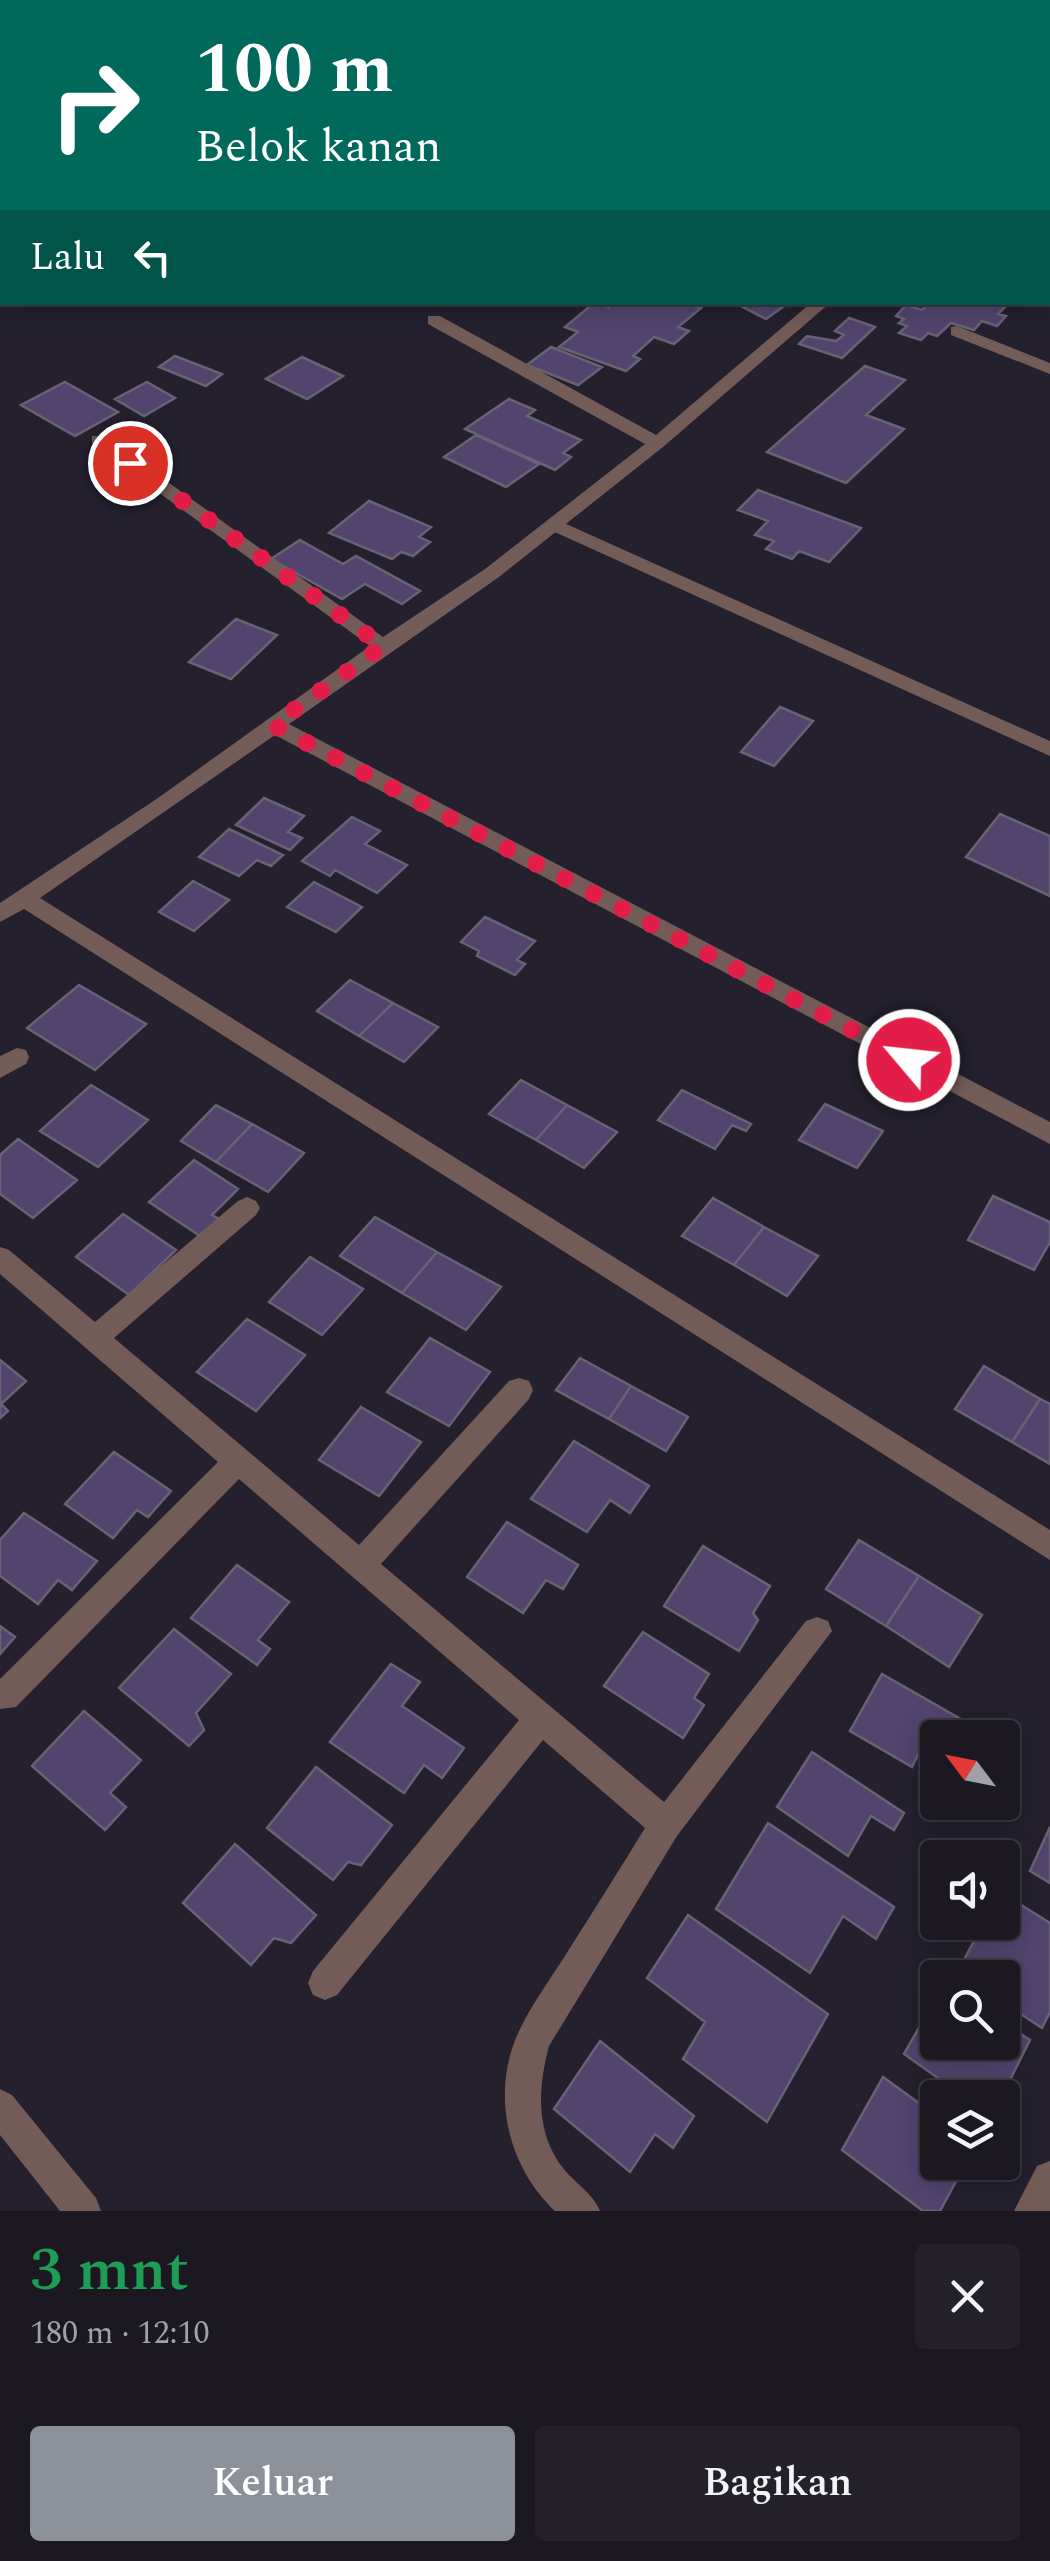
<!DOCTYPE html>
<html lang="id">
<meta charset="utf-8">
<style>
body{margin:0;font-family:Spectral,serif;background:#24212a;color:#f1f3f6;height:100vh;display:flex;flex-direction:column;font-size:38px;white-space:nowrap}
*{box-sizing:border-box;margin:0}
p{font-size:32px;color:#a0a0a5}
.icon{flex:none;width:55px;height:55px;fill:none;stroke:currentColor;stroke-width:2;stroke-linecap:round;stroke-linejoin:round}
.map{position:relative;height:2211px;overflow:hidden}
.panel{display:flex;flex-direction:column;background:#1b1822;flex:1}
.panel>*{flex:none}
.top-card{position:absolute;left:0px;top:0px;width:1050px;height:305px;box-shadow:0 5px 25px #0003,0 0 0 2px #393740;background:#00695c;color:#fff;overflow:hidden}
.needle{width:65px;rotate:302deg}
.tools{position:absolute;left:920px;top:1720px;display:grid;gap:20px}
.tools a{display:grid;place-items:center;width:100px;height:100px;border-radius:10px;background:#1b1822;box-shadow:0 5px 25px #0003,0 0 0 2px #393740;font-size:50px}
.pin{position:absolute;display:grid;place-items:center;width:85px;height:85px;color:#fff;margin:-42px;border:5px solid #fff;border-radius:50%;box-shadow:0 2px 10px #0007}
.me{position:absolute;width:110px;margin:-55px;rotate:298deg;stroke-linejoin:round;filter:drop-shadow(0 0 8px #0008)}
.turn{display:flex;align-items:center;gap:35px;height:210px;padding:0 30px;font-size:45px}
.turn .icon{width:130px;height:130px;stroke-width:2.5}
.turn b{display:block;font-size:70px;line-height:85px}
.then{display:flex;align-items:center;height:95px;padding:0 30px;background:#0003;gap:20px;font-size:38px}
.round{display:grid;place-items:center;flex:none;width:105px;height:105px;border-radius:10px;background:#24212a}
.headline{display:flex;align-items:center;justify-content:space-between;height:170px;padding:0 30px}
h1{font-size:60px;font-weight:600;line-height:75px;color:#1e9e55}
.button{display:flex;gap:20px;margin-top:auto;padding:20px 30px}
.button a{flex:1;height:115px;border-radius:10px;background:#8c9099;color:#fff;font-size:40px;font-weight:600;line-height:115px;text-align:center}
.button a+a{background:#24212a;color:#f1f3f6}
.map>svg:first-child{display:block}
.building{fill:#52446d;stroke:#686374;stroke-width:2.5}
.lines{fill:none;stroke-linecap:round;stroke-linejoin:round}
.service{fill:#735c58;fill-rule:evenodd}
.minor{fill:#735c58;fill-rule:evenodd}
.route{stroke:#e11d48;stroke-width:18;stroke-dasharray:0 32.4}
</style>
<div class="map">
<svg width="1050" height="2211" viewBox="0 0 1050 2211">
<rect width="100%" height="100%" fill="#24202e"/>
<path class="building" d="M595,302L609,307L614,302L641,306L646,302H684L701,308L678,327L689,331L674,344L654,337L633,356L640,359L626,371L559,347L578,332L565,327Z
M733,302H790L766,319Z
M930,302H993L1006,306L998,314L1006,316L997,326L982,321L974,330L951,323L937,336L928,333L921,340L899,333L907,326L899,323L904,319L896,316L906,305L922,310Z
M849,318L875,327L842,358L799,344L807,336L836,341L844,335L835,331Z
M551,347L602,367L578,385L527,365Z
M175,356L222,374L206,386L159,367Z
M302,357L343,376L307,399L266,379Z
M865,366L905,380L866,415L904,429L846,483L767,452Z
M65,382L118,412L75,436L21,405Z
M147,382L175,398L144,416L115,399Z
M509,399L535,410L527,416L581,440L563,453L571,457L555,470L465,429Z
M476,435L539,464L506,487L444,457Z
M758,490L861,528L829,562L799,551L792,559L766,549L774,541L755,535L768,521L738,510Z
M369,501L431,527L419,537L430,542L413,556L401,552L392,559L329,533Z
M300,540L343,564L356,556L420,591L402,604L365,584L342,599L271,559Z
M236,619L277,635L231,679L189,662Z
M780,707L813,721L774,766L741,752Z
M264,798L304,816L288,832L302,838L290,850L236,825Z
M1000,814L1050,836V896L966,857Z
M352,817L380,831L365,844L407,865L377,893L335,870L330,876L302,861Z
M229,829L283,855L271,866L257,860L239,876L199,857Z
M193,881L229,900L194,931L159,912Z
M314,882L362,907L336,932L287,907Z
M485,917L535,941L517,960L525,964L515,975L477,956L479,951L461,942Z
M350,980L393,1003L359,1036L317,1011Z
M79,985L146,1024L95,1070L27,1028Z
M393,1003L438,1027L404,1062L359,1036Z
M521,1080L567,1105L536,1140L489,1114Z
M91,1085L148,1120L98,1167L40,1131Z
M682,1090L751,1124L746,1131L732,1125L715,1149L658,1120Z
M825,1104L883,1131L857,1168L799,1140Z
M216,1105L252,1124L216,1162L181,1141Z
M567,1105L617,1132L584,1168L536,1140Z
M252,1124L304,1153L268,1192L216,1162Z
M18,1139L77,1180L33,1218L0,1194V1155Z
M194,1160L238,1189L212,1215L221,1220L203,1238L149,1202Z
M993,1196L1050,1222V1242L1034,1270L968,1240Z
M713,1198L764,1227L734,1265L682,1236Z
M123,1214L176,1250L129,1295L76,1257Z
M375,1217L437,1252L402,1293L340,1256Z
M764,1227L818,1256L787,1296L734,1265Z
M437,1252L501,1287L466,1330L402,1293Z
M310,1257L363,1289L322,1335L269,1302Z
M247,1319L305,1355L256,1411L197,1372Z
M430,1338L490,1372L449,1426L387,1392Z
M580,1358L631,1386L609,1419L556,1390Z
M0,1360L26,1381L1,1404L8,1411L0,1418Z
M984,1366L1040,1399L1012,1442L955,1409Z
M631,1386L688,1417L666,1451L609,1419Z
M1040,1399L1050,1404V1464L1012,1442Z
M361,1407L421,1442L379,1496L319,1460Z
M574,1441L649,1486L630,1513L610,1500L587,1532L531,1499Z
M114,1452L171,1491L148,1517L137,1510L113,1538L65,1504Z
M24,1513L97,1561L72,1590L58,1580L38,1604L0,1576V1540Z
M507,1522L578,1565L563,1589L546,1580L523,1613L467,1577Z
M859,1540L919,1576L886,1626L826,1589Z
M703,1546L770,1586L753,1613L758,1620L739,1651L664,1606Z
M237,1565L289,1602L258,1640L270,1649L257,1665L191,1618Z
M919,1576L982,1615L949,1667L886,1626Z
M0,1626L15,1637L0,1654Z
M174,1629L231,1674L196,1713L204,1730L189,1746L119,1688Z
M643,1632L709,1674L694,1698L704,1705L683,1738L604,1686Z
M391,1664L420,1682L402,1706L464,1748L442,1778L424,1765L404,1793L330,1742Z
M882,1674L966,1722L958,1738H938V1742L927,1737L912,1767L850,1731Z
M84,1711L141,1760L110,1793L126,1807L105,1830L32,1766Z
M812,1752L904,1813L894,1830L871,1816L848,1856L777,1807Z
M316,1767L392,1825L361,1865L348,1862L333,1880L267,1828Z
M768,1823L894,1907L876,1939L843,1916L810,1973L716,1909Z
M1050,1827V1883L1030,1871Z
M235,1844L316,1915L291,1943L274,1938L251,1965L183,1903Z
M1002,1893L1050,1923V2012L1042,2028L1002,2002V1978H965L957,1973L984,1922H1002Z
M688,1915L828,2014L767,2122L683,2059L705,2022L647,1978Z
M938,1994V2042H1002V2022L1030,2040L1001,2098H966L904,2054Z
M600,2041L694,2116L673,2148L655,2134L630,2172L554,2109Z
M883,2077L938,2117V2162H948L960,2174L940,2211H923L842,2150Z"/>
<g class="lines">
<path class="service" d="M1048,187H1050V197H1048Z
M957,326L1050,363V374L951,335V327Z
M555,519L1050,741V756L548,529V521Z"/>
<path class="minor" d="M208,0H226L228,2H210Z
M523,0H543L545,2H525Z
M0,17H2V26H0Z
M812,302H831L663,447L499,577L289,724L1050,1122V1144L275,735L40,898L1050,1530V1560L24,909L0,922V903L158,798L370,646L92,444V436H104L383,637L485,569L645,444L428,324V316H440L656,435Z
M17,1048L26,1050L29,1057L26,1064L0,1078V1056Z
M247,1197L256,1201L260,1208L256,1215L114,1338L359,1545L509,1381L519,1378L529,1381L533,1390L529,1399L381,1564L664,1802L806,1621L817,1617L828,1621L832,1631L677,1836L549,2046C537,2091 535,2138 569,2175C581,2187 593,2195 600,2211H555C506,2165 490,2090 520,2029C533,2002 552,1977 568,1951C594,1910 620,1869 645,1828L543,1740L337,1995L325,2000L313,1995L308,1983L313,1971L519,1720L239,1479L16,1707L0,1709V1679L218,1462L0,1274V1247L9,1250L95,1322L238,1201Z
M0,2089L12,2095L96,2198L101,2211H60L0,2135Z
M1050,2161V2211H1014L1037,2166Z"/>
</g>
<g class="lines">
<path class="route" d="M130,463L383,646L273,725L909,1060"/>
</g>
</svg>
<div class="tools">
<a><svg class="needle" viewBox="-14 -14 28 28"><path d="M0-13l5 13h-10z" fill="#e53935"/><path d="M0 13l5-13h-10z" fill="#a0a0a5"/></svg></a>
<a><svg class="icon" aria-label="sound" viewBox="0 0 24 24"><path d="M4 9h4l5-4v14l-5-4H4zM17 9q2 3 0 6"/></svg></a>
<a><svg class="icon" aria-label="search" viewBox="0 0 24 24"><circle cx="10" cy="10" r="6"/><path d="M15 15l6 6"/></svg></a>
<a><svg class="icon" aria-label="layers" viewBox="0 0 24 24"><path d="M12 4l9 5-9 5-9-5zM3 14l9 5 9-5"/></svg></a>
</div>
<div class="pin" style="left:130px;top:463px;background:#d93025"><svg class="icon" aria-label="arrive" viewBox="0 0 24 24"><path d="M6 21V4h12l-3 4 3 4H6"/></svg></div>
<svg class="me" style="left:909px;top:1060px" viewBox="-20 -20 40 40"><circle r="17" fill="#e11d48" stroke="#fff" stroke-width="3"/><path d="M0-11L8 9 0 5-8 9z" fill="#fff"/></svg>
<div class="top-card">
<div class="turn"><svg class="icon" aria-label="right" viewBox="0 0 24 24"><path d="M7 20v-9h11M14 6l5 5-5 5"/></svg><div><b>100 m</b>Belok kanan</div></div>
<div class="then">Lalu<svg class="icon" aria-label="left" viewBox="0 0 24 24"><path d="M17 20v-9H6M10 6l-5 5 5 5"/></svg></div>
</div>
</div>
<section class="panel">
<div class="headline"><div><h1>3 mnt</h1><p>180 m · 12:10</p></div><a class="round"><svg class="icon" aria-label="close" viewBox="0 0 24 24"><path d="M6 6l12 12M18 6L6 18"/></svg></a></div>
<div class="button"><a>Keluar</a><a>Bagikan</a></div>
</section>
